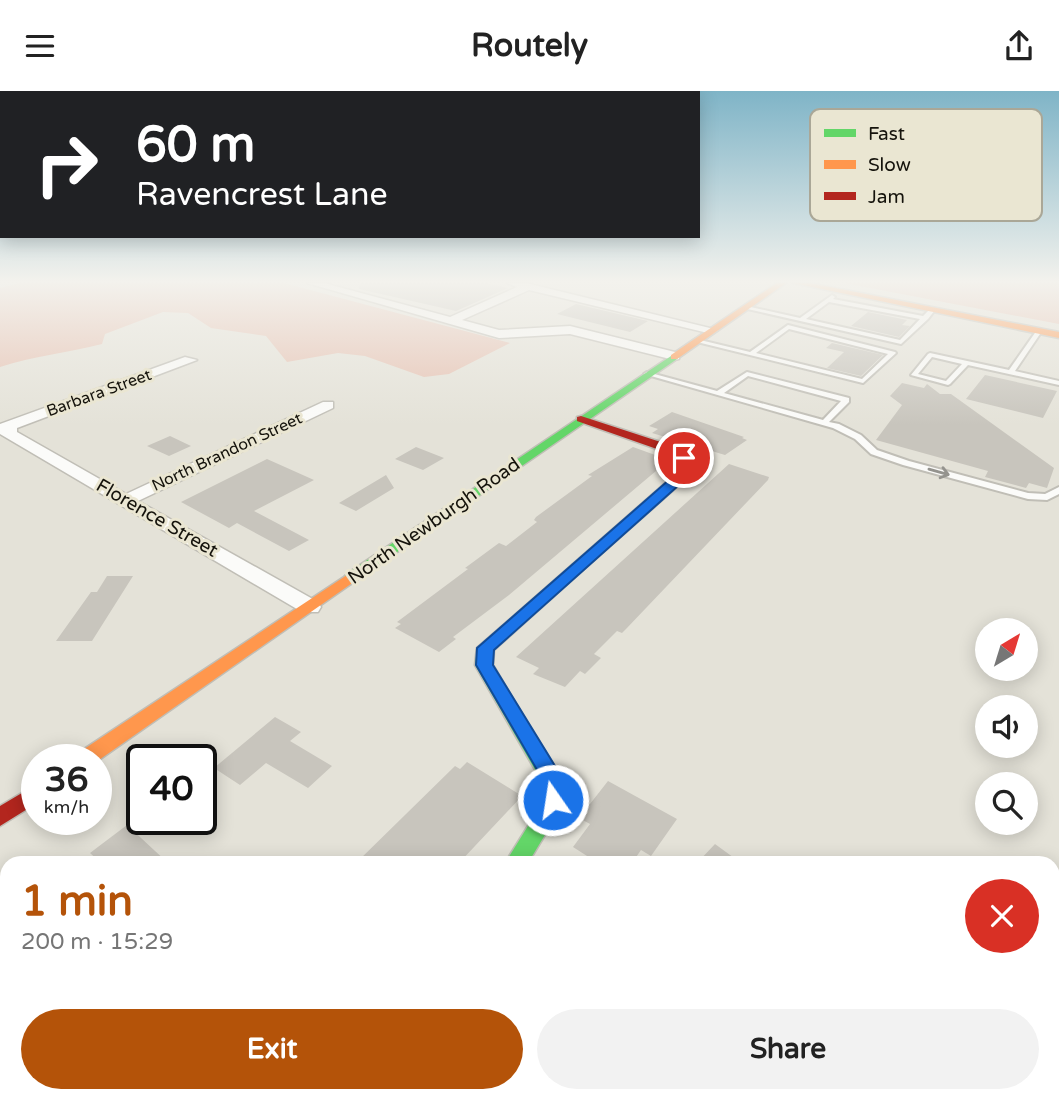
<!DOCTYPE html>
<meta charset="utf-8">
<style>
body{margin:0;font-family:"Varela Round",sans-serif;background:#f2f2f2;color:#222;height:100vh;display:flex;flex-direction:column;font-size:26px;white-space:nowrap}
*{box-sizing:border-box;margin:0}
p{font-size:23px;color:#767676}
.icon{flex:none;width:38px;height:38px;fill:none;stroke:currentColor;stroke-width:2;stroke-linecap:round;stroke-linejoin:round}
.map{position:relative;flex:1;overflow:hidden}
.details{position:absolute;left:0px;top:765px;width:1060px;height:247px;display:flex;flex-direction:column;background:#fff;border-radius:21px 21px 0 0;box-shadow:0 4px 18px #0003}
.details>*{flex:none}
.hud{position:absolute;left:0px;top:0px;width:700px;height:147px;box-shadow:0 4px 18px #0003;background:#202124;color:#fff;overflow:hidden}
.needle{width:46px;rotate:38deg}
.tools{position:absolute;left:975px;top:527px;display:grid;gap:14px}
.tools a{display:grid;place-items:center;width:63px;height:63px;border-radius:50%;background:#fff;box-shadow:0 4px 18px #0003;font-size:35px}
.speed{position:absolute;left:21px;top:653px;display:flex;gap:14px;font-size:35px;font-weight:700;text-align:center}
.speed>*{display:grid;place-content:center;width:91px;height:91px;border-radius:50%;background:#fff;box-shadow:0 4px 18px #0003;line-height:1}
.speed small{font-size:18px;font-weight:400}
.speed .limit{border:4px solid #111;border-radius:10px;background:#fff;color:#111}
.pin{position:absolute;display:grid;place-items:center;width:60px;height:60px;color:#fff;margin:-30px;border:4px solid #fff;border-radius:50%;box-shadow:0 2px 7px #0007}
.me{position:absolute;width:77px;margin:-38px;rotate:347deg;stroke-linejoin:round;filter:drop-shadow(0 0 5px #0008)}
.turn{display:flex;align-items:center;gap:24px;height:147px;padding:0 21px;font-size:32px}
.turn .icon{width:91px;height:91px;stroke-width:2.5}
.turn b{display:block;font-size:49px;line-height:60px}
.round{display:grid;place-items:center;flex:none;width:74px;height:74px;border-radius:37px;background:#f2f2f2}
.head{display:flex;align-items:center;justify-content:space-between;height:119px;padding:0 21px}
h1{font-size:42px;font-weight:700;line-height:52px;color:#b45309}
.cta{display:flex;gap:14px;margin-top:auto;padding:14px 21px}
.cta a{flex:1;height:80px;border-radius:42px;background:#b45309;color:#fff;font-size:28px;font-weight:700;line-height:80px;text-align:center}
.cta a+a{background:#f2f2f2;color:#222}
header{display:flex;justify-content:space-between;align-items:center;height:91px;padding:0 21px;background:#fff;font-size:32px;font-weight:700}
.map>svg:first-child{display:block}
.green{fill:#e6c2b3}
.building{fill:#c8c5bd}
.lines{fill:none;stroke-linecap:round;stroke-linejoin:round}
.lane-casing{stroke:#c0beb6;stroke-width:4}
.street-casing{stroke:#c0beb6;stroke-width:3}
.fast-casing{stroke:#c0beb6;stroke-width:3}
.slow-casing{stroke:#c0beb6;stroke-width:3}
.jam-casing{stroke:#c0beb6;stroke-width:3}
.lane{fill:#fbfbf9;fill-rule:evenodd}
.street{fill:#fbfbf9;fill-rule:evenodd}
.fast{fill:#63d668;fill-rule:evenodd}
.slow{fill:#ff974d;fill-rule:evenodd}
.jam{fill:#b3261e;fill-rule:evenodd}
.oneway{stroke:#94938e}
.route{fill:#1a73e8;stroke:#114b97;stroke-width:2}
.labels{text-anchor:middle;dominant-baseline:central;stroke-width:6;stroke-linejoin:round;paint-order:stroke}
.far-street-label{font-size:16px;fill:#15130c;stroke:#eae6d2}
.street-label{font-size:19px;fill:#15130c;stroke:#eae6d2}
.key{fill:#eae6d2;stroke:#aaa797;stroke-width:2}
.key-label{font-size:19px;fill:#15130c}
</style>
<header><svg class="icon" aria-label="menu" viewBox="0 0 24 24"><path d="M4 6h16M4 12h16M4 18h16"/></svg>Routely<svg class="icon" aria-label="share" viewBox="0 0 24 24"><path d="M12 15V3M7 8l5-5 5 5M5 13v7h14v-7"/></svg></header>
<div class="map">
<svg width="1059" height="1011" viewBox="0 0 1059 1011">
<rect width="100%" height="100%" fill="#e4e2d8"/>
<path class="green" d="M19,192H284L510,252L449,283L424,286L365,265L338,262L287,271L266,245L211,237L188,222L163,221L105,243L102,253C68,262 33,265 0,276V197Z
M844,192H1059V233Z"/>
<path class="building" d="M360,192H486L508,197L456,220L359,198Z
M576,213L648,230L630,241L557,223Z
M868,221L907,229L902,234L910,235L899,246L851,235Z
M832,252L883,264L861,285L827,277L844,261L826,257Z
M985,284L1057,300L1043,327L966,308Z
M902,292L924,297L927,293L940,303H951L1054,377L1047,397L1029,392L1026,397L985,386L988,380L876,349L902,314L890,305Z
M672,321L744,346L742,347L747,349L725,364L652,342L658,338L649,335Z
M170,345L191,355L169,365L147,355Z
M416,356L444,367L423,379L395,368Z
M633,356L669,369L509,504L453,546L456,548L439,561L395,537L401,533L397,531L468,478L465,477L499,452L506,455L537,431L534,429L536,426L592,385L588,384Z
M267,368L314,389L254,420L309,449L289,460L237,432L229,437L181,411Z
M729,373L769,386L768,389L626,538L622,542L617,540L594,563L601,567L585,583L580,580L565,596L533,583L539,577L516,566Z
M386,384L394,397L356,420L339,412Z
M107,485H133L92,550H56L91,501H97Z
M275,626L301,641L290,650L332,675L308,697L266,672L240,694L214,677Z
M467,671L522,705L459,772H356L455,675L460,678Z
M608,690L677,728L651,765L641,759L632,772H598L573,756L590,733L579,727Z
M127,734L168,772H101L90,762Z
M715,753L741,772H697Z"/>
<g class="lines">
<g class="lane-casing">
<path id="lane" d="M832,204L835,206L833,208L923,225L930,218L935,219L928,228L901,253L743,217L746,215L800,227ZM829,211L920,228L900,249L806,228Z
M788,234L895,261L896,262L863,292L693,250L696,248L750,261ZM789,238L888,263L862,288L756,262Z
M1039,238L1042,240L1015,280L1059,290V294L968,274L950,293L948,294L911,284L928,263L930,262L1009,279L1037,239ZM932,266L962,273L946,290L918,283Z
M747,281L849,307V311L829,331L839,333L861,344L877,359L909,370L1028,402L1045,403L1059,396V403L1047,409L1028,408L903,374L871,363L855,348L833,337L644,283L647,281L717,300ZM748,285L841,310L823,329L724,302Z"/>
</g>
<g class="street-casing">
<path id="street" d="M307,192H324L450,226L517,196L507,192H526L718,239L712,243L529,199L462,229L499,239L570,235L679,262V268L674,269L570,243L499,247Z
M185,266L197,269L17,337V341L126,403L323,311H333V317L138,410L318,511L321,516L318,521H302L0,343V333Z
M302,1004H342L339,1011H299Z
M718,1004H756L753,1011H715Z"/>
</g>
<g class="fast-casing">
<path id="fast" d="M674,263L679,266L677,268L358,488H348L345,485L348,482Z
M577,472L582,474L585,477L582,480L494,559L493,574L562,691L557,724L528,772H505L536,722L542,691L475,574L477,557L572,474Z"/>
</g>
<g class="slow-casing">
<path id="slow" d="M777,192H786L677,268H671V264Z
M793,192H810L1059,241V247Z
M353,480L358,482L361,485L358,488L96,671V668H75L78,662Z"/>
</g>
<g class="jam-casing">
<path id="jam" d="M581,325L682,358L694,374L688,386L582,480H572L569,477L572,474L678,381L682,374L674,364L577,330V326Z
M37,693V712L0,735V715Z"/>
</g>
<use href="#lane" class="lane"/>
<use href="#street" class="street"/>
<use href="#fast" class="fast"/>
<use href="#slow" class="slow"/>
<use href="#jam" class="jam"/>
</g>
<defs><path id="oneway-shaft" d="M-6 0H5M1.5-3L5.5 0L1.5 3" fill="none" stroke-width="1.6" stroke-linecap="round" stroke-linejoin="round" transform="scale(1.75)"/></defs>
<use class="oneway" href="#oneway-shaft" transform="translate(939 381) rotate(16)"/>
<linearGradient id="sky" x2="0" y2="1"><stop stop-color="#7fb4c7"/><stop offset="0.57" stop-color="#f3f2ed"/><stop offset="1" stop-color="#f3f2ed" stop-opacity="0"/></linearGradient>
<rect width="1059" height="334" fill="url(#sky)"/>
<path class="route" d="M684,363L689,364L694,374L688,386L494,559L493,574L560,683L564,709L560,715L553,718L546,715L540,684L476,574L477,557L678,381L681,374L678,367Z"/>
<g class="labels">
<g class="far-street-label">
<text transform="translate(99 302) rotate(-20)">Barbara Street</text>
<text transform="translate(227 361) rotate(-25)">North Brandon Street</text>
</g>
<g class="street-label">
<text transform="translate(157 427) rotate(30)">Florence Street</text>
<text transform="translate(434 430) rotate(-35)">North Newburgh Road</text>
</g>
</g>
<rect x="810" y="18" width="232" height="112" rx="10" class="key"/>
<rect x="824" y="38" width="32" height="8" fill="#63d668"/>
<rect x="824" y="69" width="32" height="9" fill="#ff974d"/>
<rect x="824" y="101" width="32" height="8" fill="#b3261e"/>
<g class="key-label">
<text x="868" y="49">Fast</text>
<text x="868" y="80">Slow</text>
<text x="868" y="112">Jam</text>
</g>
</svg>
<div class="tools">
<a><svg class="needle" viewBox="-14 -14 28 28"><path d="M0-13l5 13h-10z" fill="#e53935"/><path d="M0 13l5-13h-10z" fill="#767676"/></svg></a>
<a><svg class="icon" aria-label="sound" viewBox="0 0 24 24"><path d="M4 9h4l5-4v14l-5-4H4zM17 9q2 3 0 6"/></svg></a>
<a><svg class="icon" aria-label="search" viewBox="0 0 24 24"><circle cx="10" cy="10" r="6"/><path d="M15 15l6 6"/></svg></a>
</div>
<div class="speed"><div>36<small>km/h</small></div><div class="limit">40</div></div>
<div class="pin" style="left:684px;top:367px;background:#d93025"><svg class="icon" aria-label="arrive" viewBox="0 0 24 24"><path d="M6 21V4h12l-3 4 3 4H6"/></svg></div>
<svg class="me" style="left:553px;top:709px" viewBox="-20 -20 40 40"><circle r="17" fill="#1a73e8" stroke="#fff" stroke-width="3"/><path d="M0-11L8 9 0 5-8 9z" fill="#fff"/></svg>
<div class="hud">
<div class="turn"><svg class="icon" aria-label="right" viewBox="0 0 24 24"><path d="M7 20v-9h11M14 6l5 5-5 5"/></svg><div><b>60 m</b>Ravencrest Lane</div></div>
</div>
<section class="details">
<div class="head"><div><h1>1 min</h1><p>200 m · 15:29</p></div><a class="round" style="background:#d93025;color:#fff"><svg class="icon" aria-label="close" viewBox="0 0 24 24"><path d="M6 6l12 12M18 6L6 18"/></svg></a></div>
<div class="cta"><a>Exit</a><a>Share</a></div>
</section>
</div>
